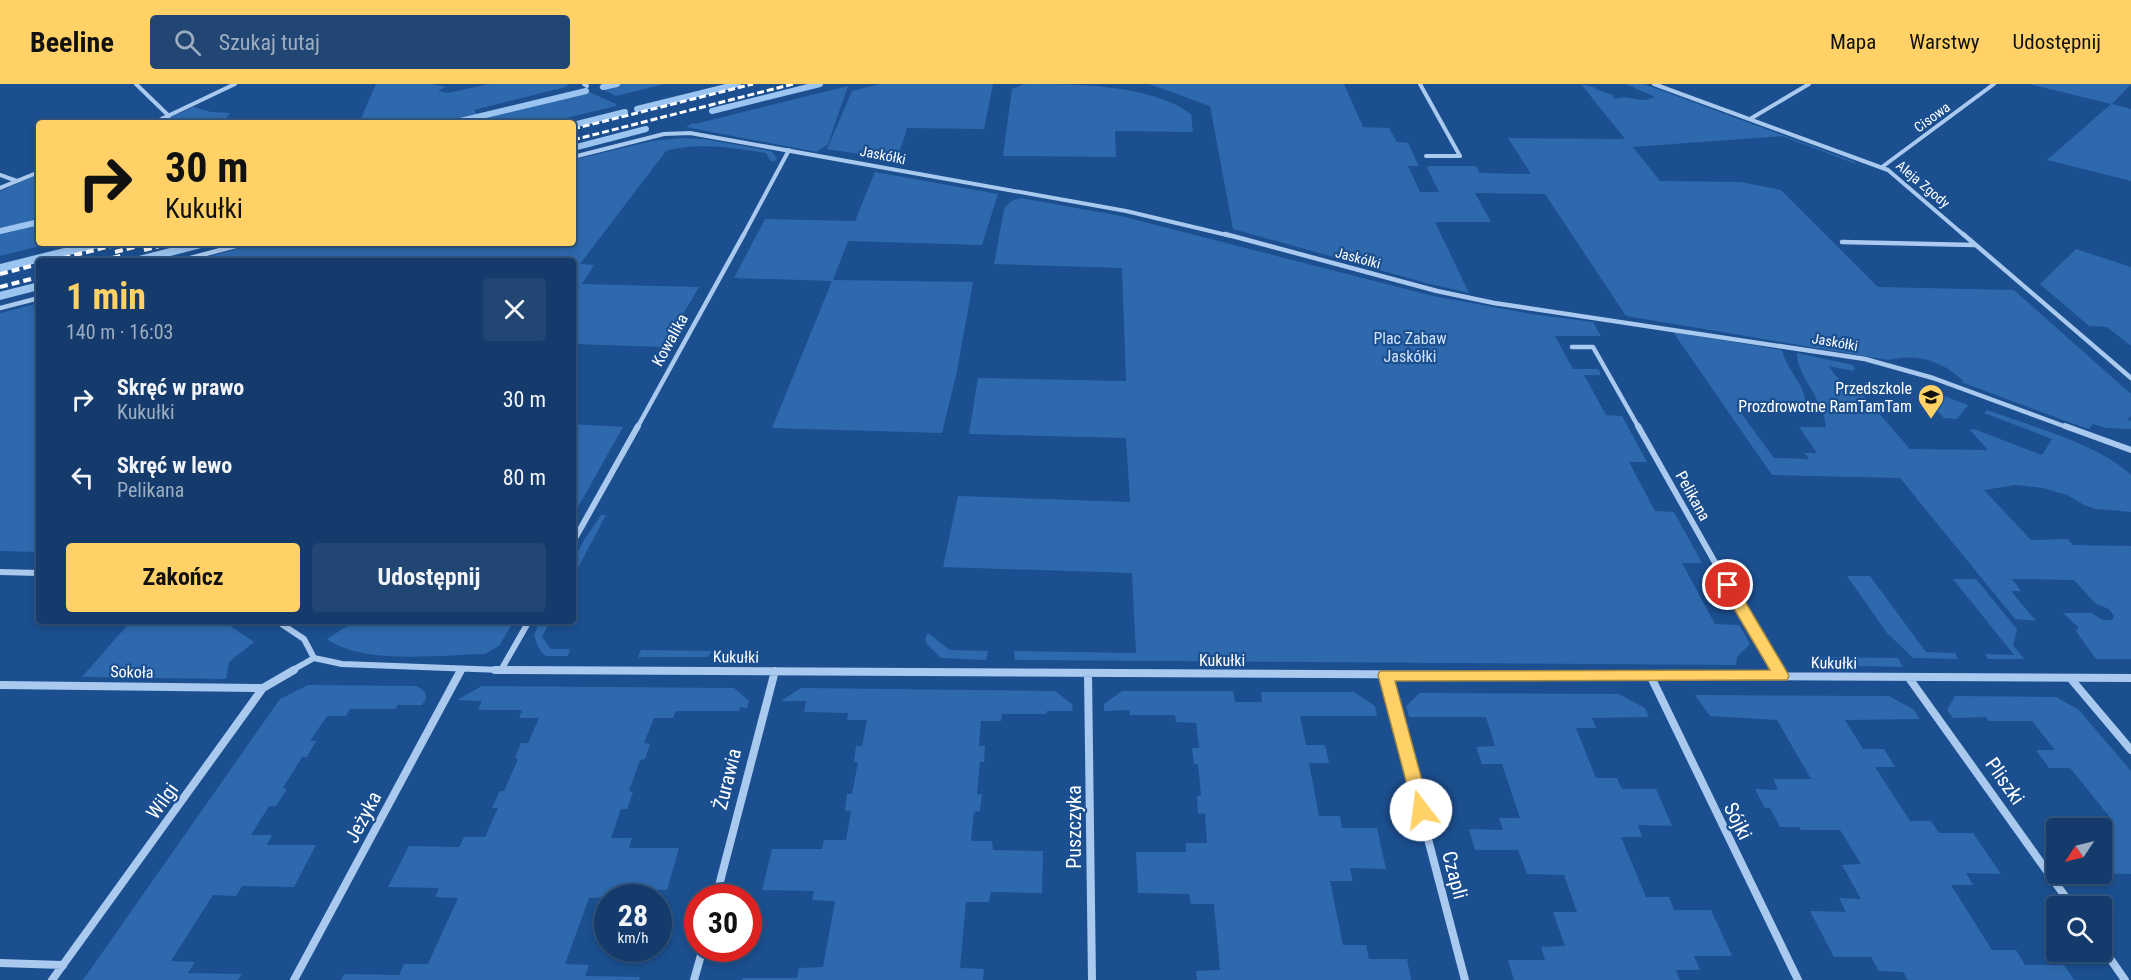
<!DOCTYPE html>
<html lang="pl">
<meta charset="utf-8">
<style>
body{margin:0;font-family:"Roboto Condensed",sans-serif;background:#214673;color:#f1f3f6;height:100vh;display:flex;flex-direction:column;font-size:22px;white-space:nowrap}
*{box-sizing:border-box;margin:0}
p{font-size:20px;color:#9dadc1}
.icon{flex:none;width:33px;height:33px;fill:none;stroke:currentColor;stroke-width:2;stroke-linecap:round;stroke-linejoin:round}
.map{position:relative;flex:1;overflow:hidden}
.panel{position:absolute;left:36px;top:174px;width:540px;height:366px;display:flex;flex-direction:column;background:#143b6b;border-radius:6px;box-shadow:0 3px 9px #0003,0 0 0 2px #33557e}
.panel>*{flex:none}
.hud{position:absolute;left:36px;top:36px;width:540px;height:126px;border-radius:6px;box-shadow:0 3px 9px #0003,0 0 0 2px #33557e;background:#ffd166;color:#111;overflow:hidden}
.needle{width:39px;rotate:235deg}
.buttons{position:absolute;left:2046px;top:734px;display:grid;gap:12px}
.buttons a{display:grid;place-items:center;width:66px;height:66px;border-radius:6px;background:#143b6b;box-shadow:0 3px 9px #0003,0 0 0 2px #33557e;font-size:30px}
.speed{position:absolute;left:594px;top:800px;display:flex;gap:12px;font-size:30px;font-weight:700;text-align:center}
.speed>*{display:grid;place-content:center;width:78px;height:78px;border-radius:50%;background:#143b6b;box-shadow:0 3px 9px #0003,0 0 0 2px #33557e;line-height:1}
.speed small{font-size:15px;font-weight:400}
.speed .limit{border:9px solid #d22;background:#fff;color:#111}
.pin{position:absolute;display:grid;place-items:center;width:51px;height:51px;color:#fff;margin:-26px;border:3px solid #fff;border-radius:50%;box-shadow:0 2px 6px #0007}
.me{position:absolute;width:66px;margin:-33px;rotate:345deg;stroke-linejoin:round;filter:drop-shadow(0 0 4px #0008)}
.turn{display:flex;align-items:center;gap:21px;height:126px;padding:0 30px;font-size:27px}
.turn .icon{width:78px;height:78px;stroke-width:2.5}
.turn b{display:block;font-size:42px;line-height:51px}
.round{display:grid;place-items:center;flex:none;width:63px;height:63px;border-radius:6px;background:#214673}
.summary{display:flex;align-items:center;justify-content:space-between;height:102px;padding:0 30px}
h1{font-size:36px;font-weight:700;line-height:45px;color:#ffd166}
.action{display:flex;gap:12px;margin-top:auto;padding:12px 30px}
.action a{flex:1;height:69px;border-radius:6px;background:#ffd166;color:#111;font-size:24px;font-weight:700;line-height:69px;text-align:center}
.action a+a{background:#214673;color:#f1f3f6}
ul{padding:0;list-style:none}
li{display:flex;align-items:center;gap:18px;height:78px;padding:0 30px}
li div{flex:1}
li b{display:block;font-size:22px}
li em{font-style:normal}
header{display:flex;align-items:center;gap:36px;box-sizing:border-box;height:84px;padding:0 30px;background:#ffd166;color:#111}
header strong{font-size:28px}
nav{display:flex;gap:33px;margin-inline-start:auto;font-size:21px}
.search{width:420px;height:54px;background:#214673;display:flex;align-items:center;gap:15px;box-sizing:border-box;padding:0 21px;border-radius:6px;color:#9dadc1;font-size:22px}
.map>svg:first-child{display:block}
.green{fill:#2e69ad}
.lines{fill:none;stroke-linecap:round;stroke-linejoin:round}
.stream-far1{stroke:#9cc4f0;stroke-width:6}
.stream{stroke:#9cc4f0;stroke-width:8}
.street-far3{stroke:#a9c9ee;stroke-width:4}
.street-far2{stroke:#a9c9ee;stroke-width:4.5}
.street-far1{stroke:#a9c9ee;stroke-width:6}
.street{stroke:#a9c9ee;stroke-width:8}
.rail-far1{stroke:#fff;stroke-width:3;stroke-dasharray:7 3;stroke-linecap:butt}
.rail{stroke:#fff;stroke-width:4;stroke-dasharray:8 4;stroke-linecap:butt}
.route{fill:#ffd166;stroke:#a68842;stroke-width:1.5}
.labels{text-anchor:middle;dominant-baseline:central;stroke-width:4.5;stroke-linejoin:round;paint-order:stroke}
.far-street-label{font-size:14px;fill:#fff;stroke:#1b4f8f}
.park-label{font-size:16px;fill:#cfe3fa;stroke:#1b4f8f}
.street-label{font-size:16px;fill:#fff;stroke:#1b4f8f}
.poi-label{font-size:16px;fill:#fff;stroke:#1b4f8f;text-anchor:end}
.near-street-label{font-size:20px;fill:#fff;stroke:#1b4f8f}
</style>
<header>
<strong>Beeline</strong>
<div class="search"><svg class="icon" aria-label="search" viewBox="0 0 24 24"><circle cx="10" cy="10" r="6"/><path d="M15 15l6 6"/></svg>Szukaj tutaj</div>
<nav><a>Mapa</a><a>Warstwy</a><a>Udostępnij</a></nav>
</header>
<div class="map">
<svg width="2131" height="896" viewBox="0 0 2131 896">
<rect width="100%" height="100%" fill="#1b4f8f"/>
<path class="green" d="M376,0H433L446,3L438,7L448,9L489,0H569L566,3L474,26L477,30L582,5L616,20V22L545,39H359Z
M602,0H665L616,12L598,3Z
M879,0H993L984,45L907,44L897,76L827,65L852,7Z
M1025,0C1076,0 1150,0 1191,30L1193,48L1115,47L1116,73L1003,72L1012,5Z
M1149,0H1344L1363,43L1389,44L1397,58L1408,59L1419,82H1408L1420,108H1439L1427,84L1429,82H1476L1480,89L1531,90L1508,54L1625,55L1581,0L1597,4L1595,5L1615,12L1613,14L1615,15C1630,9 1638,21 1655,13L1626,0H1644L1855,78L1856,80L1782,52L1633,63L1660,97L1741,98L1781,106L1878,203L2014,206L2131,310V332L2127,335L2131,337V345L2106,344L2093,340L2089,345L2074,340L1961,298L1963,297C1942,276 1916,269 1888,276L1626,232L1545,110L1475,109L1491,138H1435L1469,209L1426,199L1233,145L1210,22Z
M2029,0H2131L2112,20L2131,25V97L2047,76L2111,20Z
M848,2L828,60L817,68L686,43L693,39L695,40Z
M193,23L211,28L230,29L223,39H158Z
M682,54L704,55L771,67L777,74L775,77H771L766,69C732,64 699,58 666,67L580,180L594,181L582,200L699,203L664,263L573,260V177H192L260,159H573V76L652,57Z
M875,88L998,110L982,161L848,157L833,196L973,198L957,287L942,349L772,344L832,197L734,194L765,135L855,137Z
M39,90L37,118H39V159H52L0,172V107Z
M1021,114L1121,132L1433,212L1531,230L1593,238L1601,252H1555L1573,285H1598L1600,288V291H1584L1606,331L1622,332L1647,378H1629L1655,427L1674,428L1702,479H1682L1715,540L1739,541L1750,560L1737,573L1736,581L1015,576L1014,567L1136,569L1132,489L943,483L958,412L1130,418L1126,354L969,350L978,294L1126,297L1122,184L994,180L1004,125L1011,117Z
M2076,165L2131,183V262L2107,243L2089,242L2040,200Z
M39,219V468L0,467V229Z
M1673,248L1782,266C1786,285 1803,298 1806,318L1800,321H1735L1774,374L1809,375L1804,369H1817L1799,343H1826C1824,315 1796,291 1797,269L1853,281L1855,284L1853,287L1828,282L1841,298L1859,302L1863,311L1910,365L1988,366L1970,346L1974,345L2042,371L2052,355L1984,329L1987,326C2030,342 2099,360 2131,391V428L2096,425L2084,421L2067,411L2043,404L2015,401L1984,406L2031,456L2068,455L2073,461L2131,462V575H2096L2078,550L2076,546L2079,544L2063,529H2091L2103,536H2112L2114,532L2109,525L2096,520L2074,496L2012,495L2021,507H2011L2036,537L2015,535L1900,394L1772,391Z
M1920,303L1968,321L1957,335L1944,334L1928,317L1918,315Z
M573,340L623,343L573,432Z
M601,431H606L573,493C573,465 587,454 601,431Z
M1847,492H1870L1926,568L1955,569L1958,575L1913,574L1887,549Z
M1953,495H1976L2017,545L2013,561L2024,575H1988L1985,570L2014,571Z
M131,537H223L254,558L229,578L226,595L82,593Z
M347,537H514L499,562L485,570C440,571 363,581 327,555L350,540Z
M540,537H550L542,553L551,565H570L568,572H545L538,563L534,551Z
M928,549L950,566L988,567L986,576L941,574L927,560L925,555Z
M641,566L712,567L708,573H638Z
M1811,573L1898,574L1903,583L1816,581Z
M308,601L417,602L425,608L426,615L422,621H398L395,625H350L346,632H327L310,657H316L307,673H302L283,704L287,705L276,722H269L251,751H272L267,761H316L294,803L242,802L236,812L213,811L171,877L195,878L188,889L242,890L238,896H83L280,615Z
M482,602L734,604L749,617L747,624L740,623L739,627H676L673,634H654L644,659L650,660L645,675L640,676L629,707L633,708L627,725H621L611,754H632L629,764H679L667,806L615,805L613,813L589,814L565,880L589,881L585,892L640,893L639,896H341L344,890L399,891L404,880H428L458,814L435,813L439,804L388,803L409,762L459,763L464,753H485L498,724H492L500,707H504L518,675L515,674L521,659H528L539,634H519L522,626H478L482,617L457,616Z
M801,604L1055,607L1072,620L1073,627H1047L1046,630H1002L1001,637H981L979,662H985L984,678H980L977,710H982L980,727L974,728L971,757H992L993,766L1043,767L1042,809L991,808L989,818H966L960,884L984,885L983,896H1000H742V894H797L799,884L823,883L835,817L812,816L814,807L762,806L772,765H822L824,756H846L851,727H845L847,710H852L858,678H854L856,662H862L867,636H847L848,629L804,628L806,617H781Z
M1122,607H1233L1235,618H1262L1261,608H1354L1375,622L1377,632H1300L1306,661H1325L1329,679H1309L1319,732H1340L1342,744H1377L1386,785L1350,784L1353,797H1330L1343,861H1366L1369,875H1407L1411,896H1197L1196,887L1220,886L1214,820H1191L1189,810L1138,809L1136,768H1186V759H1207L1205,730L1198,729L1197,712H1201L1198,680H1194L1192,664H1199L1196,639L1176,638L1175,631H1130L1129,626L1104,627V620Z
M1420,609L1619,610L1645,624L1649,633L1592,634L1596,644H1576L1596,694H1617L1622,705H1656L1672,742L1638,741L1642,753H1621L1646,813H1669L1674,826H1711L1732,872H1694L1700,886H1676L1680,896H1514L1508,876H1545L1541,863L1565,862L1553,828H1577L1564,791L1527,790L1518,766H1475L1469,745L1503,746L1499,734H1520L1502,680H1482L1476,663L1495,662L1486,633H1409L1406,622Z
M1695,611L1889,612L1913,625L1920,635L1845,636L1863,665H1884L1895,683H1875L1910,737H1931L1939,749H1973L2001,790L1966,789L1973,801H1951L1992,866H2016L2025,881H2064L2074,896H1908L1903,888L1879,887L1871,873H1834L1810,827L1846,828L1839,814L1861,815L1842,781L1861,780L1840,746H1801L1799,743H1780L1770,724H1765L1755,705L1778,706L1773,695H1811L1777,636L1710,632Z
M1955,612L2056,613L2079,626L2131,687V790L2096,789H2102V744H2096L2092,738L2113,737L2070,684H2049L2036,666H2055L2032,637H1989L1986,633L1953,634L1947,626Z"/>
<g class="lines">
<path class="stream-far1" d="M603,3L617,0
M637,25L738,0
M712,27L820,0
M452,39L586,7
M573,41L625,28
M573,64L646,45
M0,147L39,138"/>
<path class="stream" d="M135,177L205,159
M0,184L101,159
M0,212L39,202"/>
<path class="street-far3" d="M136,0L169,32
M584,0L587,2
M1420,0L1460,72H1426
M1654,0L1888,86L1965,152
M1750,35L1809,0
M153,39L235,0
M573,73L664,50L690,49L1126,127L1231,152
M1882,83L1994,0
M0,91L17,97
M0,104L39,88
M743,152L789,66"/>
<path class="street-far2" d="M1225,150L1437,207L1494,219L1865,275L1933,294L2069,344
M1963,150L2131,294
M1842,158L1974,161
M179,177L247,159
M0,224L39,214
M1572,263H1593L1639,344
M637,344L744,150"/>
<path class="street-far1" d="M1638,342L1761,560L1779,587
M2065,342L2131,366
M573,458L638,342
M0,488L39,489
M277,537L304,555L314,574
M314,574L342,580L501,586L761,587
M501,586L529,537
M291,587L314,574
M460,587L461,585"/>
<path class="street" d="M495,586L2131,594
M1778,586L1782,592
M1088,589L1092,896
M1385,591L1465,896
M1651,593L1798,896
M1909,594L2072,822
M2071,595L2131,666
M0,601L263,604
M716,813L775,587
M2102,863L2125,896
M0,879L63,881
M52,896L263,604L294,586
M294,896L461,586
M694,896L703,864"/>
<path class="rail-far1" d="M573,45L753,0
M573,56L793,0"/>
<path class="rail" d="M144,166L171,159
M115,168L151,159
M51,177L123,159
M101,177L124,171
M0,190L39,180
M0,203L39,193"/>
</g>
<path class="route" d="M1728,496L1733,497L1787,588L1789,592L1787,596L1395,597L1430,726L1427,731L1421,733L1415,731L1378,591L1380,587L1770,586L1720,501Z"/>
<defs>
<g id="school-pin" transform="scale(1.35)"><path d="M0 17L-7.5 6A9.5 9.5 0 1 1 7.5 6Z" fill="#ffd166" stroke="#1b4f8f"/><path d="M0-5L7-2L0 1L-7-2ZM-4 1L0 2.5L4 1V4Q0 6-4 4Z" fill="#111"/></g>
</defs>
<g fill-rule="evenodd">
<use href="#school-pin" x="1931" y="313"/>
</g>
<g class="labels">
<g class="far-street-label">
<text transform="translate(1932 33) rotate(-36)">Cisowa</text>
<text transform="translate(883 71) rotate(11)">Jaskółki</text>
<text transform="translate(1923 100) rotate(40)">Aleja Zgody</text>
<text transform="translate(1358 174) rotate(15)">Jaskółki</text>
<text transform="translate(1835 258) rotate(10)">Jaskółki</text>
</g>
<g class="park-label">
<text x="1410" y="254">Plac Zabaw<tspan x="1410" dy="18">Jaskółki</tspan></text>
</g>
<g class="street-label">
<text transform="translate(670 256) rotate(-61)">Kowalika</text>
<text transform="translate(1693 412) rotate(61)">Pelikana</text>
<text transform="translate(736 573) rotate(1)">Kukułki</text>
<text x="1222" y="576">Kukułki</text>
<text transform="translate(1834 579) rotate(1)">Kukułki</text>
<text transform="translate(132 588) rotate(1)">Sokoła</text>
</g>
<g class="poi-label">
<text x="1912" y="304">Przedszkole<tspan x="1912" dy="18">Prozdrowotne RamTamTam</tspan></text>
</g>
<g class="near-street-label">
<text transform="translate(727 695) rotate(-76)">Żurawia</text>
<text transform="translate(2005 697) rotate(55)">Pliszki</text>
<text transform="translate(162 717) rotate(-54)">Wilgi</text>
<text transform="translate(363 733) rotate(-62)">Jeżyka</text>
<text transform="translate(1738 737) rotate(64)">Sójki</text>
<text transform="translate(1074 743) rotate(-90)">Puszczyka</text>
<text transform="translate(1455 791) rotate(75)">Czapli</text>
</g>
</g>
</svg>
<div class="buttons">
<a><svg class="needle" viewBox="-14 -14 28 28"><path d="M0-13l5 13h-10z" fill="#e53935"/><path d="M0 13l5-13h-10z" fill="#9dadc1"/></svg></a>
<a><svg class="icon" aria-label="search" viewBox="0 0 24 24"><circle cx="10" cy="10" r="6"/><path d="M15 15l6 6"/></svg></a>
</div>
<div class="speed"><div>28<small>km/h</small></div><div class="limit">30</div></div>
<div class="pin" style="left:1728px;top:501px;background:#d93025"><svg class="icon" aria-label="arrive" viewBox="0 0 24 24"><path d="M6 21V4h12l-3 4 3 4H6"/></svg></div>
<svg class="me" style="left:1421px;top:726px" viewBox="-20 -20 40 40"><circle r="19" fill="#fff"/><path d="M0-13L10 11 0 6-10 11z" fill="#ffd166"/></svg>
<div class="hud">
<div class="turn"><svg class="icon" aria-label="right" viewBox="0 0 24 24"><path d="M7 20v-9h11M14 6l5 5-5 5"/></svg><div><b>30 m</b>Kukułki</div></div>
</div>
<section class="panel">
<div class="summary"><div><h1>1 min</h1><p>140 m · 16:03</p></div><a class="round"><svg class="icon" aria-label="close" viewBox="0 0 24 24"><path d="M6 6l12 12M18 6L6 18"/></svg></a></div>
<ul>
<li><svg class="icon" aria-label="right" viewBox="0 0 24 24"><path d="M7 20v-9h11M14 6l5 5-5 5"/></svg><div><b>Skręć w prawo</b><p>Kukułki</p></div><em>30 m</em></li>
<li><svg class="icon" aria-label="left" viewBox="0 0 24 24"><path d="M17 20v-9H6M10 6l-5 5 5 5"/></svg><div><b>Skręć w lewo</b><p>Pelikana</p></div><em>80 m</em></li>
</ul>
<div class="action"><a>Zakończ</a><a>Udostępnij</a></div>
</section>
</div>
